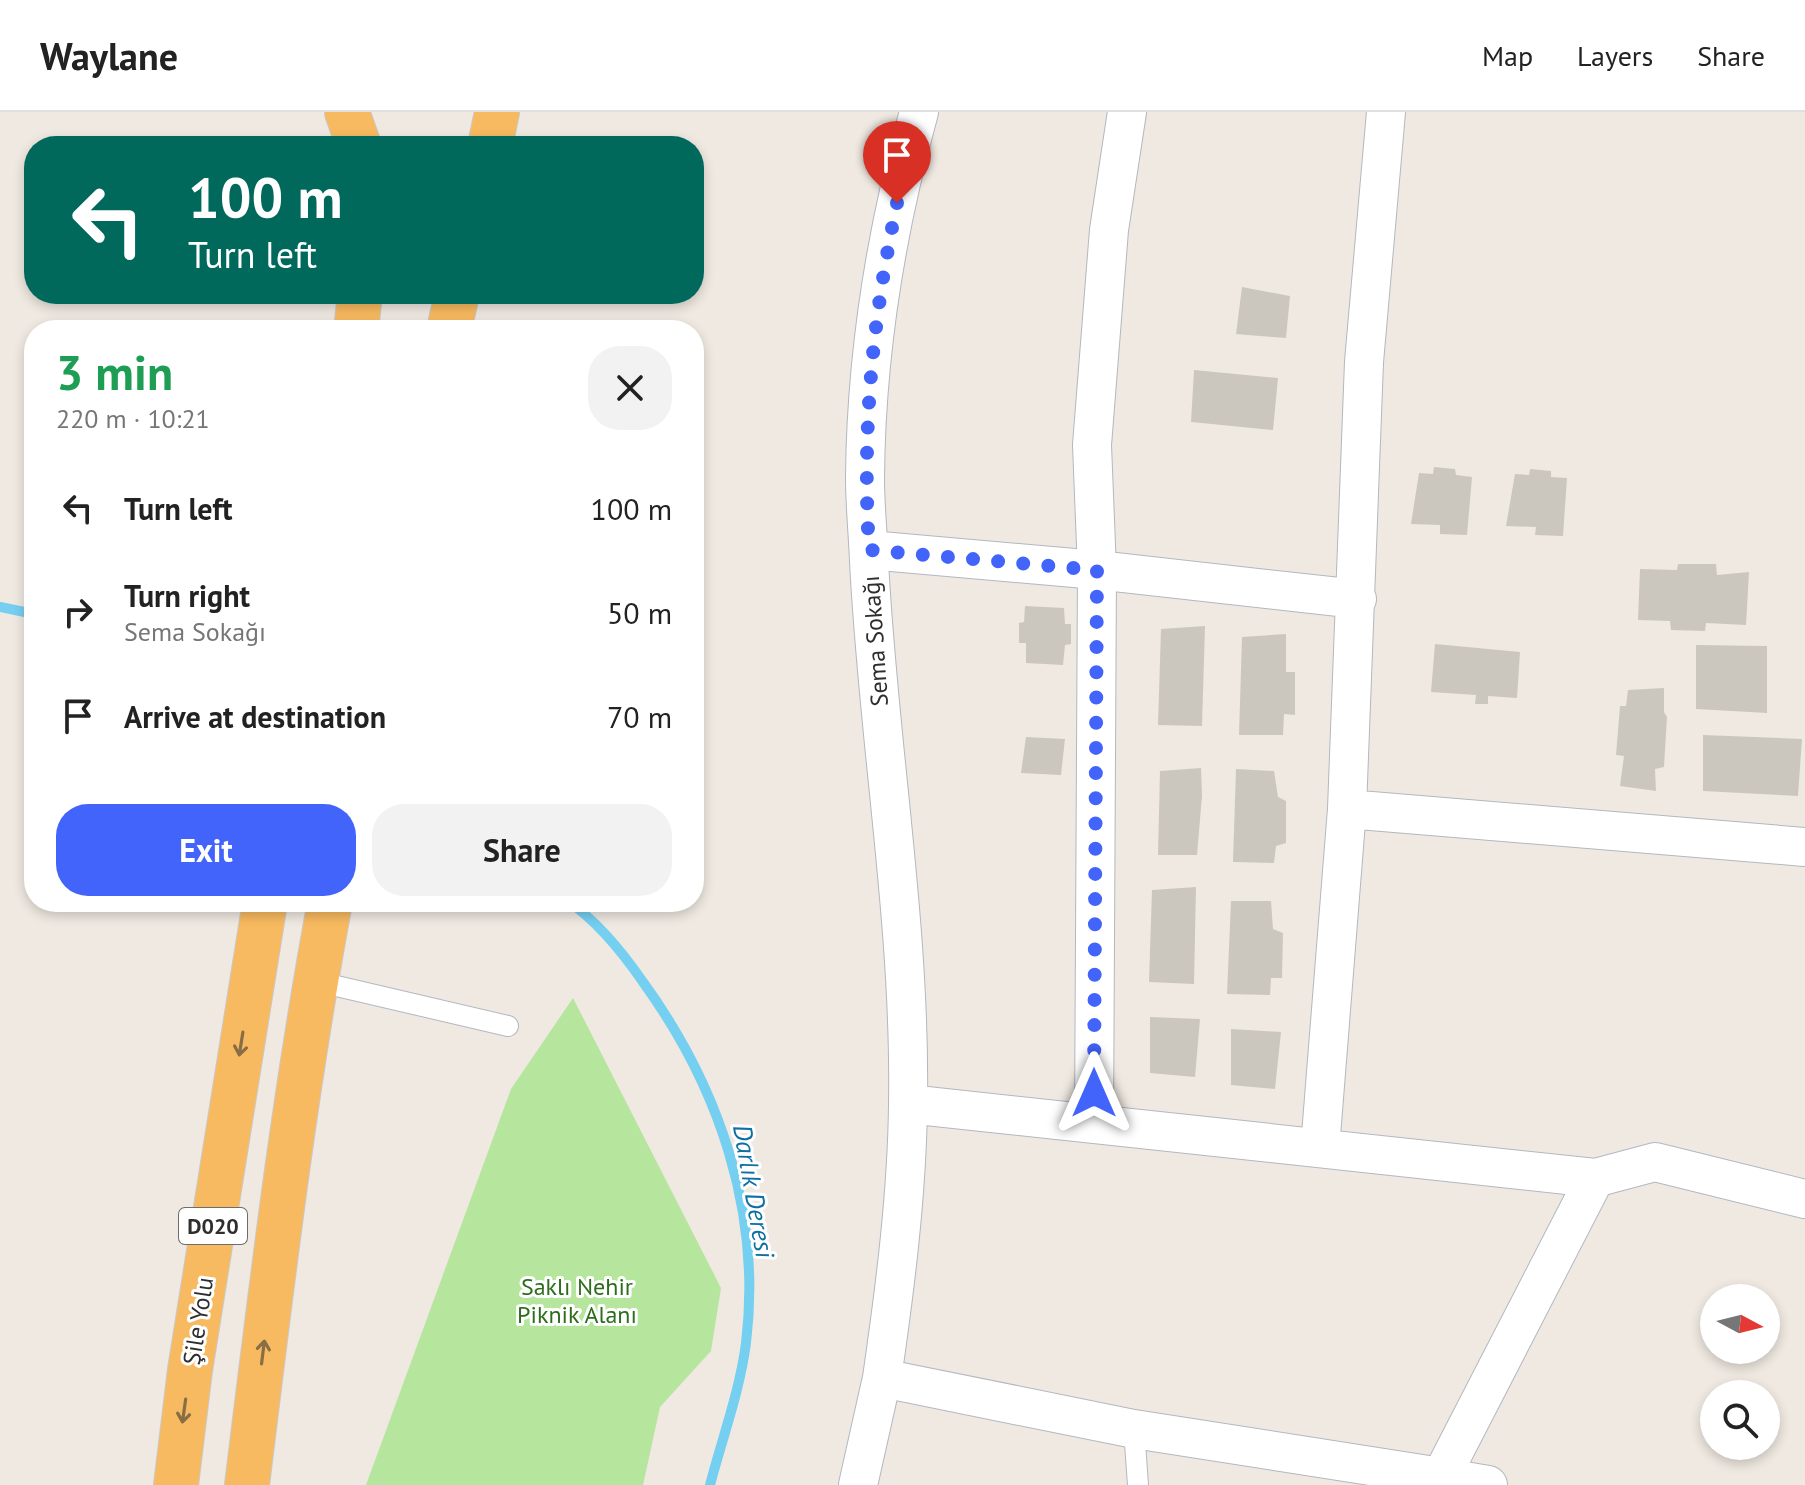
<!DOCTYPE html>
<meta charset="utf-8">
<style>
body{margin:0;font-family:"PT Sans",sans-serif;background:#f2f2f2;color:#222;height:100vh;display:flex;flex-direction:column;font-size:30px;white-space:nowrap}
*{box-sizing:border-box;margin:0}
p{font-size:26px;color:#767676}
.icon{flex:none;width:44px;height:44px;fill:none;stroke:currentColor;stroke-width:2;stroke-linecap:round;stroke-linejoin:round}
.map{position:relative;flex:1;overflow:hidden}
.sheet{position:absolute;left:24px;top:208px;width:680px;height:592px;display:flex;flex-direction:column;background:#fff;border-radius:32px;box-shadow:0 4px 12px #0003}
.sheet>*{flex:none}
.banner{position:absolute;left:24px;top:24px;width:680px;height:168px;border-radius:32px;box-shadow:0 4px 12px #0003;background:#00695c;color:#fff;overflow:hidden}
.needle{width:52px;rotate:97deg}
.fabs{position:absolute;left:1700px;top:1172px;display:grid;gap:16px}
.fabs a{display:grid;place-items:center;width:80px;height:80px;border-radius:50%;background:#fff;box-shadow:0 4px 12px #0003;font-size:40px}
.pin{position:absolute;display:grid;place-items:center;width:68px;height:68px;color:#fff;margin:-82px -34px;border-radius:50% 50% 50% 0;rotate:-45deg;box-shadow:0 0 8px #0007}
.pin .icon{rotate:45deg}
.me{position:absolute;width:88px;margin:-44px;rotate:0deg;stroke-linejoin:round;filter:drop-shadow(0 0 6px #0008)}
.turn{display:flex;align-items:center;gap:28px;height:168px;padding:0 32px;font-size:36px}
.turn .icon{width:104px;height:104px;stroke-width:2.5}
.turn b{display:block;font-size:56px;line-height:68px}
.round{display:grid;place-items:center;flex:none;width:84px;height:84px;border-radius:32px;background:#f2f2f2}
.overview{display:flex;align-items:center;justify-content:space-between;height:136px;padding:0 32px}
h1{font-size:48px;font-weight:800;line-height:60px;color:#1e9e55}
.primary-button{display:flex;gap:16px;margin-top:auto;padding:16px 32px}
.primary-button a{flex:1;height:92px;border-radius:32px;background:#4264fb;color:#fff;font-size:32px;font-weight:800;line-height:92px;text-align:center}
.primary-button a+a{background:#f2f2f2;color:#222}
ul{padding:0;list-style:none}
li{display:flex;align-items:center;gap:24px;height:104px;padding:0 32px}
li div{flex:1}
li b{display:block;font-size:30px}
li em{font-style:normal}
header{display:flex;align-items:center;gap:48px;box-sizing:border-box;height:112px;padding:0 40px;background:#fff;border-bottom:2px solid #e0e0e0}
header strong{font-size:38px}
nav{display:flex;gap:44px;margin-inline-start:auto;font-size:28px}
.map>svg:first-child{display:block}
.green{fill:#b6e59e}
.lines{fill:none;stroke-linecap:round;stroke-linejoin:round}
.stream{stroke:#75cff0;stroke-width:10}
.building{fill:#cbc7bf}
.service-casing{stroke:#b4b7c1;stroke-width:22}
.minor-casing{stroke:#b4b7c1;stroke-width:40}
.trunk-casing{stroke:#c9c9c9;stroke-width:46}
.service{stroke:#fff;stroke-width:20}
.minor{stroke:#fff;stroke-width:38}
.trunk{stroke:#f8ba60;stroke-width:44}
.oneway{stroke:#896d44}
.route{stroke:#4264fb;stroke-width:14;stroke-dasharray:0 25.2}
.labels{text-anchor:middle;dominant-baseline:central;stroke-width:6;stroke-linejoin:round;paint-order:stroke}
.shield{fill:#fff;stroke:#6d6d6d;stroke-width:2}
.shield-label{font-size:22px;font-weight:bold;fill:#2e2e2e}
.street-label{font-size:24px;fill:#2e2e2e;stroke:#fff}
.park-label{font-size:24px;fill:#2c6e1b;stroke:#fff}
.water-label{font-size:26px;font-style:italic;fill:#0d6fa3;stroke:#fff}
</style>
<header>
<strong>Waylane</strong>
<nav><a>Map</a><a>Layers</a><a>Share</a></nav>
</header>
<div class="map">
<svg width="1805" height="1373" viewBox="0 0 1805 1373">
<rect width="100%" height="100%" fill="#efe9e1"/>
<path class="green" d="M573,886L721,1176L711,1239L660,1295L643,1373H366L511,977Z"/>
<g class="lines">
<path class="stream" d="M0,495L34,502
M569,790C598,810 623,841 643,870C719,975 762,1100 746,1231C740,1278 722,1327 710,1373"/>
</g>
<path class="building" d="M1242,175L1290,184L1286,226L1236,222Z
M1194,258L1278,266L1273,318L1191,310Z
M1434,355L1455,357L1456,363L1472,365L1467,423L1440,422V413L1411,412L1419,361L1433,362Z
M1530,357L1551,359V365L1567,366L1563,424L1535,423L1536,415L1506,414L1515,362L1529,363Z
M1678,452H1716L1717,463L1749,460L1746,513L1706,511L1705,519L1671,518L1670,509L1638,508L1640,457L1677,458Z
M1025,494L1064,496L1065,512H1071V532L1065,533L1063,553L1026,551V531H1019V511L1024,510Z
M1205,514L1202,614L1158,613L1161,517Z
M1286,522V560H1295V603L1284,602L1283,623H1239L1242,525Z
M1435,532L1520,540L1517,586L1488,584V592H1475L1476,583L1431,580Z
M1696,533L1767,534V601L1696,597Z
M1664,576V600L1667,605L1664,655L1655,657L1656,679L1620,674L1624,644L1616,643L1620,594H1626L1628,578Z
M1703,623L1802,627L1798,684L1703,679Z
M1026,625L1065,627L1061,663L1021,661Z
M1201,656L1202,684L1197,743H1158L1160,659Z
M1236,657L1274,659L1278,685L1286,689V731L1276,734L1274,751L1233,750Z
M1196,775L1194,872L1149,870L1152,778Z
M1231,789H1271L1273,817L1283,821L1282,866H1271L1270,883L1227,882Z
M1150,905L1200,907L1195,965L1150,961Z
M1231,917L1281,920L1275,977L1231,973Z"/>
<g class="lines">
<g class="service-casing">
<path id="service" d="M315,869L508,914
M1134,1317L1138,1373"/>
</g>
<g class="minor-casing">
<path id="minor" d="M919,0C886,119 866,242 865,366C865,394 868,422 869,449C878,630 911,811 908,992C907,1083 895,1176 882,1266L1134,1317L1441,1365L1439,1373
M869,438L1097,458L1357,487
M1347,697L1805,735
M908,992L1595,1066
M1094,1012L1097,458L1092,333L1109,118L1127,0
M1320,1036L1347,697L1364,250L1386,0
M858,1373L882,1266
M1488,1373L1441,1365L1595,1066L1655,1050L1805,1087"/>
</g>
<g class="trunk-casing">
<path id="trunk" d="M347,0L359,34
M490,34L497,0
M356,218L360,182
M449,218L457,182
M176,1373L190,1258L265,790
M247,1373C271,1178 294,983 330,790"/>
</g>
<use href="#service" class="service"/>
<use href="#minor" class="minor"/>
<use href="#trunk" class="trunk"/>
</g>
<defs><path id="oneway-shaft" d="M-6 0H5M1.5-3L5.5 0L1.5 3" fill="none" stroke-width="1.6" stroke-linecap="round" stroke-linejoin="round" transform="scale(2)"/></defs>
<g class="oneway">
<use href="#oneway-shaft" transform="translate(241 932) rotate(99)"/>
<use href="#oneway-shaft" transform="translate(263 1240) rotate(-83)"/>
<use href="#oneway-shaft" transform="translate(184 1299) rotate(98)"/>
</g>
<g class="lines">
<path class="route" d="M897,91C872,211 862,315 869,438L1097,458L1094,981"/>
</g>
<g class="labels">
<rect class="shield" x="179" y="1096" width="68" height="36" rx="6"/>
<g class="shield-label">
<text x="213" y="1114">D020</text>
</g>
<g class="street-label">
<text transform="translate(875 529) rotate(-94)">Sema Sokağı</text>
<text transform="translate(198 1209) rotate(-81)">Şile Yolu</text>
</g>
<g class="park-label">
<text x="577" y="1174">Saklı Nehir<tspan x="577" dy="28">Piknik Alanı</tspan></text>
</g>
<g class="water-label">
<text transform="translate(754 1079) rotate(80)">Darlık Deresi</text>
</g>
</g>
</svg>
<div class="fabs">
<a><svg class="needle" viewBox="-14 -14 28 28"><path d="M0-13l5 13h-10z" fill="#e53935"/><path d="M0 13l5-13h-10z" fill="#767676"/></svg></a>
<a><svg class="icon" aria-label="search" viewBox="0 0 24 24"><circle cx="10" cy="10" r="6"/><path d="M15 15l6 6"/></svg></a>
</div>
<div class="pin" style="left:897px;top:91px;background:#d93025"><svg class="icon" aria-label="arrive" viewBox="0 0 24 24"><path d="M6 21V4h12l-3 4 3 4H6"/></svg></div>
<svg class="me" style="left:1094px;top:981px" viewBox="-20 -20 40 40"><path d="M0-17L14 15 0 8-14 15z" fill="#4264fb" stroke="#fff" stroke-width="4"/></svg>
<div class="banner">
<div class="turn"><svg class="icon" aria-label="left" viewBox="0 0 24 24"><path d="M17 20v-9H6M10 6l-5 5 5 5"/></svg><div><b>100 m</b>Turn left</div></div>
</div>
<section class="sheet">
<div class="overview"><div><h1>3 min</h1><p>220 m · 10:21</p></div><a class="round"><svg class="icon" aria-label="close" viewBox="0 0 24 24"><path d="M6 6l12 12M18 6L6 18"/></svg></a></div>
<ul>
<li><svg class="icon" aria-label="left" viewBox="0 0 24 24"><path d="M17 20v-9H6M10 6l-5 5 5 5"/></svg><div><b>Turn left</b></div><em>100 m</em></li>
<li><svg class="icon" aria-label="right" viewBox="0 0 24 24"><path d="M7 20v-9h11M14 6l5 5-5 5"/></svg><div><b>Turn right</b><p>Sema Sokağı</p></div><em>50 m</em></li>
<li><svg class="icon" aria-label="arrive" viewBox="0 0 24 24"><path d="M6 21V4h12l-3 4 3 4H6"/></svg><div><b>Arrive at destination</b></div><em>70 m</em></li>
</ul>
<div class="primary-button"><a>Exit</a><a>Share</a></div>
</section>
</div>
